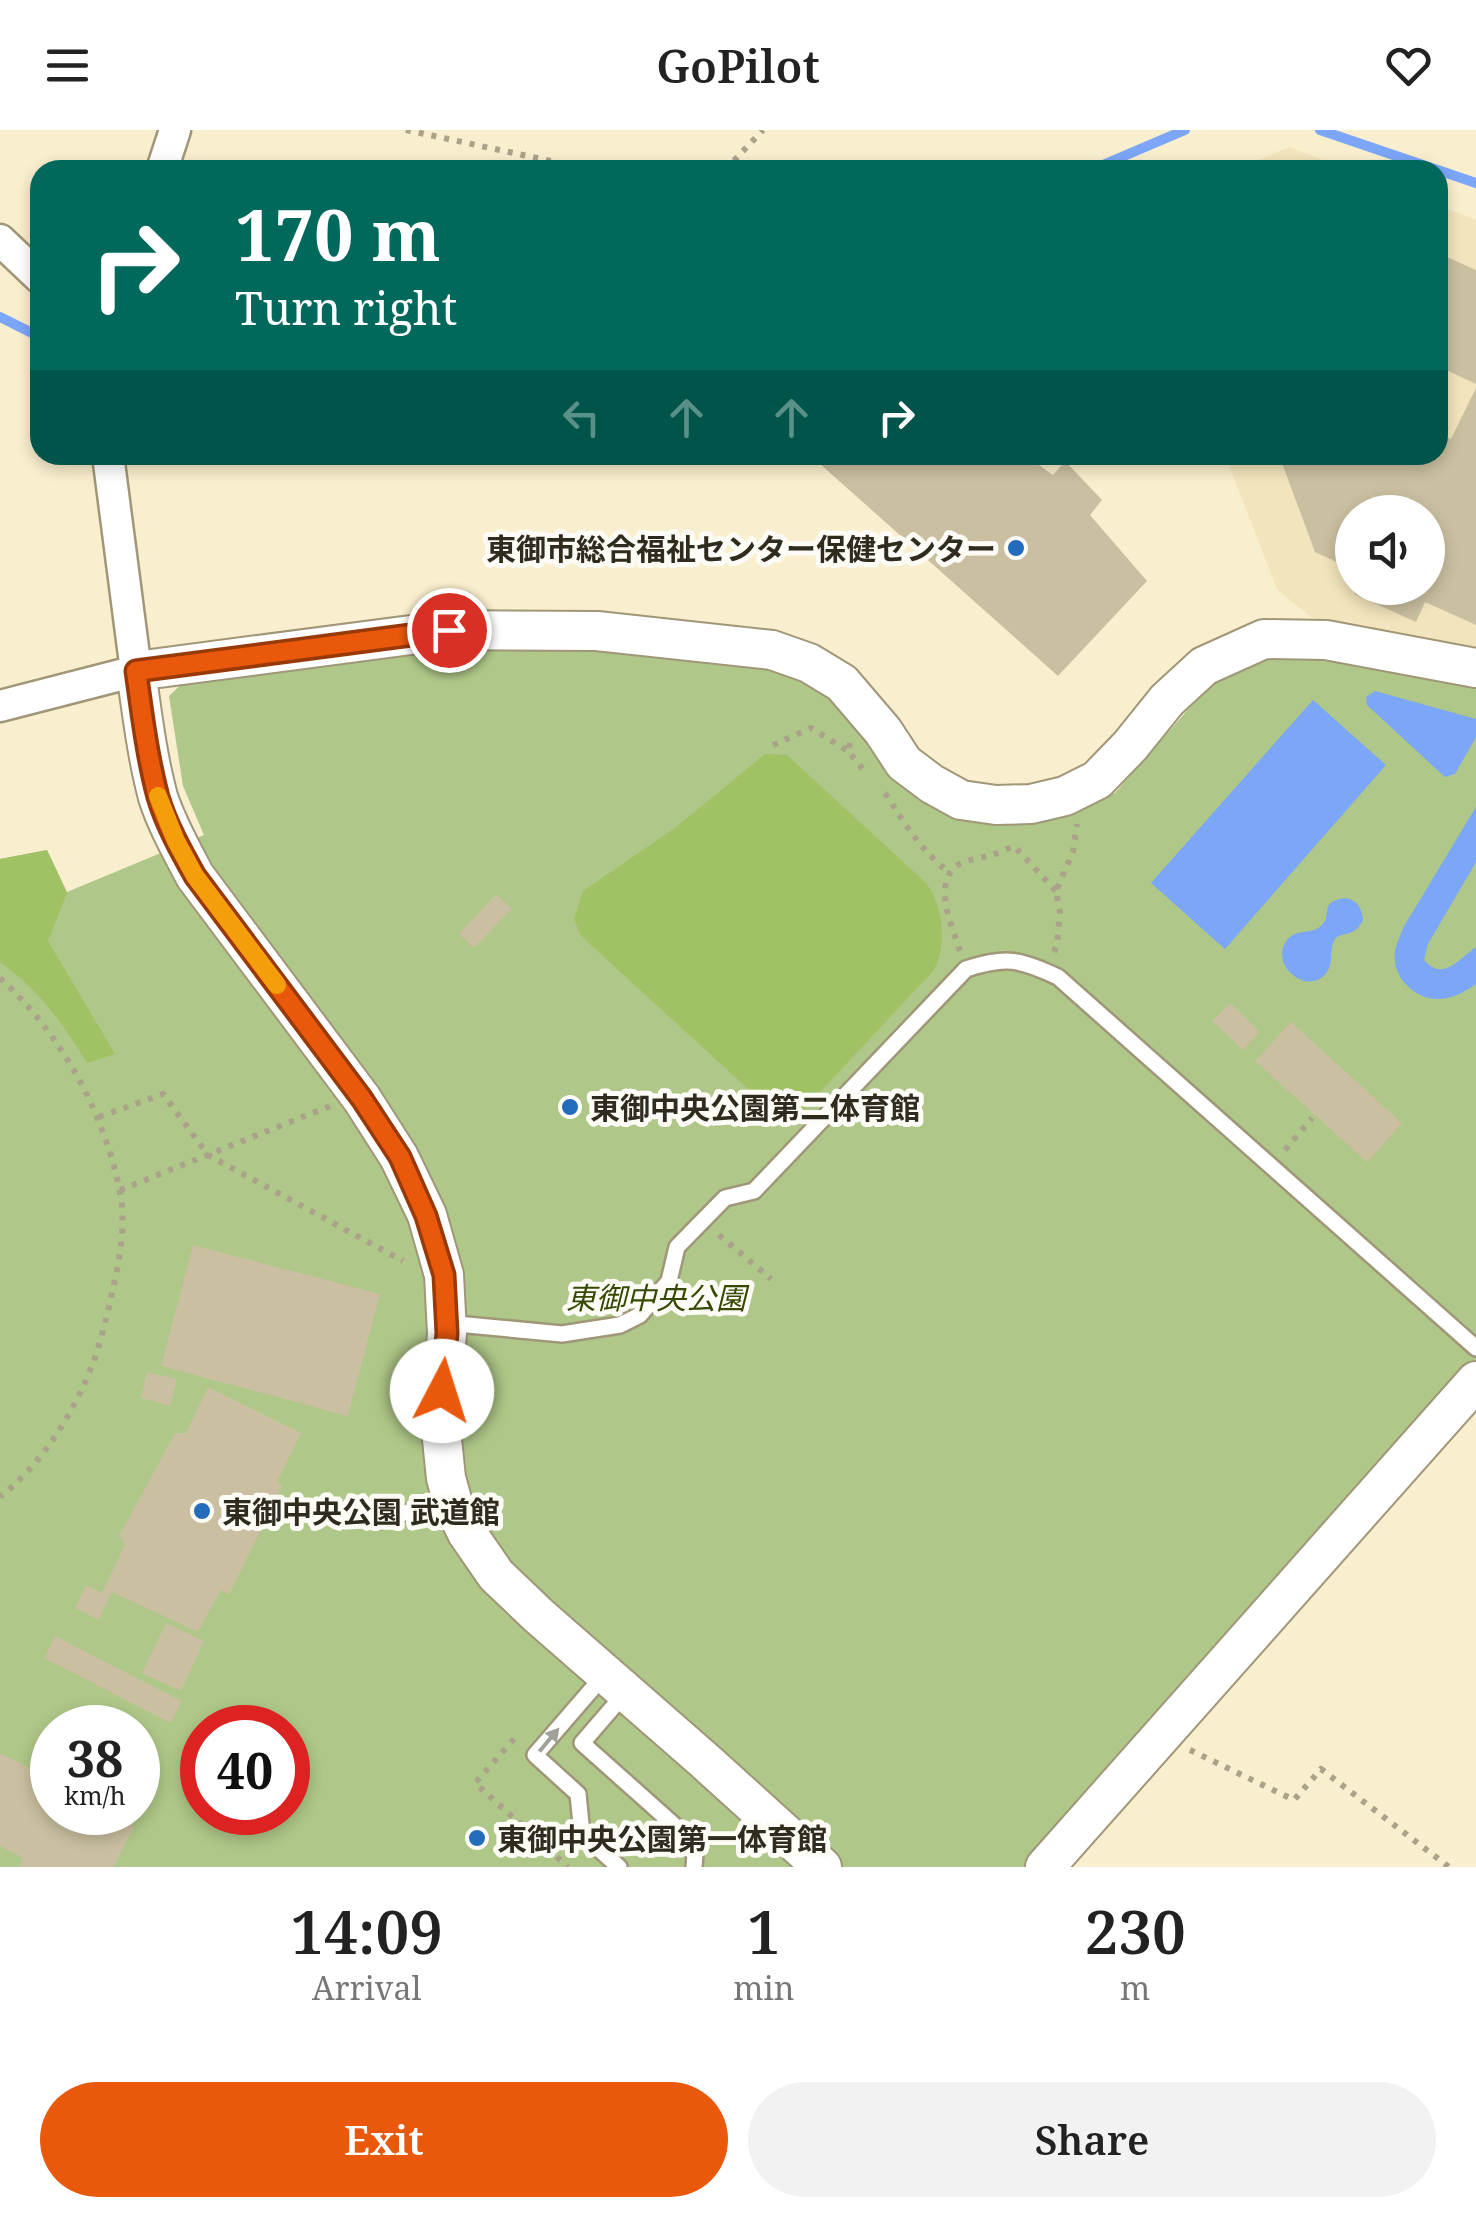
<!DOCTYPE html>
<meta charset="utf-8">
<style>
body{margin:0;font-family:"Noto Serif","Noto Sans JP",serif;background:#f2f2f2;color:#222;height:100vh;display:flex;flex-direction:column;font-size:38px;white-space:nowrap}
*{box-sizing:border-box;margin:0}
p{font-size:32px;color:#767676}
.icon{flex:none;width:55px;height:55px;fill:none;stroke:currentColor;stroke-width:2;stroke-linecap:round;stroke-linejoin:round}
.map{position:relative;height:1737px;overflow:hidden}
.panel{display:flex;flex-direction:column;background:#fff;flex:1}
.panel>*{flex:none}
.guide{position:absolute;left:30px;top:30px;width:1418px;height:305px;border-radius:30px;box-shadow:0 5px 15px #0003;background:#00695c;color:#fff;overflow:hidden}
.buttons{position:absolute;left:1335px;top:365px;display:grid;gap:20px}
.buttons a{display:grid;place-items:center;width:110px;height:110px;border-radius:50%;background:#fff;box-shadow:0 5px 15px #0003;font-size:50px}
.speed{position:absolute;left:30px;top:1575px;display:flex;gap:20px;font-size:50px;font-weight:700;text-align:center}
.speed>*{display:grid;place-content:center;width:130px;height:130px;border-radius:50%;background:#fff;box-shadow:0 5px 15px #0003;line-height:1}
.speed small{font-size:25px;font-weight:400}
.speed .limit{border:15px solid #d22;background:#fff;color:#111}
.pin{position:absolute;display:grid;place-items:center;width:85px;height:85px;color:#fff;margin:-42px;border:5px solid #fff;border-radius:50%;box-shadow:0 2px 10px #0007}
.me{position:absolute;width:110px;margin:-55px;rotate:5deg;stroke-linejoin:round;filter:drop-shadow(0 0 8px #0008)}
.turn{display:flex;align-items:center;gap:35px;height:210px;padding:0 40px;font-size:45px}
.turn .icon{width:130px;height:130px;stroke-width:2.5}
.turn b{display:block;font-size:70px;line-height:85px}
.lanes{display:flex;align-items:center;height:95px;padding:0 40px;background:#0003;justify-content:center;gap:50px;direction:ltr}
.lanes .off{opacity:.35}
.eta{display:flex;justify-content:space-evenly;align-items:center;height:170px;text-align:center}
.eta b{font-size:60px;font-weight:600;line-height:70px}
.button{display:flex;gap:20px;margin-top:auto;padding:20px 40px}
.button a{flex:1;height:115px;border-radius:60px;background:#ea580c;color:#fff;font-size:40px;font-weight:600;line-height:115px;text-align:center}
.button a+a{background:#f2f2f2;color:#222}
header{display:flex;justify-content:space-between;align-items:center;height:130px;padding:0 40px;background:#fff;font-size:45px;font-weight:600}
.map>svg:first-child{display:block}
.built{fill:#f2e4bc;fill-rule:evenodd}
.green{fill:#afc788;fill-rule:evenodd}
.forest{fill:#a1c264}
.water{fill:#7ca6f8}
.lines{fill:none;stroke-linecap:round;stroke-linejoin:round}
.stream{stroke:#7ca6f8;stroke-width:10}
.building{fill:#cabfa0}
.service-casing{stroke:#a09678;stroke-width:20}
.minor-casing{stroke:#a09678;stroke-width:35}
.tertiary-casing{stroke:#a09678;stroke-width:42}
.path{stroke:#aaa289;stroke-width:6;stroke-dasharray:5 8;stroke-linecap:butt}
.service{stroke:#fff;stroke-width:15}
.minor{stroke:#fff;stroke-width:30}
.tertiary{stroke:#fff;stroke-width:38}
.oneway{fill:#a1a09a}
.route-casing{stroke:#983908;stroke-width:25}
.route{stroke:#ea580c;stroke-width:18}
.slow{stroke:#f59e0b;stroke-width:18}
.poi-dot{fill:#236bbb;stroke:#fdfbf5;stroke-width:4}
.labels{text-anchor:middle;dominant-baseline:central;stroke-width:10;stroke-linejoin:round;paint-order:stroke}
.poi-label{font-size:30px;font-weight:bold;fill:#2f2b1f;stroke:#fdfbf5;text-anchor:start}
.park-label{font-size:30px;font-style:italic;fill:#354900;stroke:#fdfbf5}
</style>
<header><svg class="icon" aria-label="menu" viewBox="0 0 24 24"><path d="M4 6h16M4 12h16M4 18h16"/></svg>GoPilot<svg class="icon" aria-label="heart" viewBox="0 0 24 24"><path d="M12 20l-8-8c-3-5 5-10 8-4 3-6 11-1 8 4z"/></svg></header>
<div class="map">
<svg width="1476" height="1737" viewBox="0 0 1476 1737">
<rect width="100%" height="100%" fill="#f9eecd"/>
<path class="built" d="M1290,17L1348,40H1235Z
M1438,75L1476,90V519L1312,488L1277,459L1225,325H1438ZM1352,382H1428V458H1352Z"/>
<path class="green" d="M606,514L770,537L805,549L843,575L888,640L1036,691L1115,663L1206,559L1243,531L1278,523L1311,524L1476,554V1234L1024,1737H0V729L47,720L67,762L204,705L183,656L169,566L187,549L447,520ZM52,1598H138V1682H52ZM202,1598H288V1682H202Z"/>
<path class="forest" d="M765,624L787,625L926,753C943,775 948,817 933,841L793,991L782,990L592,816L580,804L574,789L583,761L675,698Z
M47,720L67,763L48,811L115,924L87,933C61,891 40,861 0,832V729Z"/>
<path class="water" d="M1375,561L1476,589V607L1455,644L1445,647L1367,575L1366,567Z
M1313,570L1386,635L1225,819L1151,753Z
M1476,677V732L1428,814L1424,830C1443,852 1459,829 1476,817V854C1467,860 1458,866 1447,868C1420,874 1391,850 1395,821C1396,814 1401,805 1403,798Z
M1344,768C1357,769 1362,778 1363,790C1353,810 1339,800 1334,811C1329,820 1334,832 1327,842C1309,868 1268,835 1287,810C1297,798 1313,805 1322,795C1333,784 1318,773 1344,768Z"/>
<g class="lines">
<path class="stream" d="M1320,0L1476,53
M1091,40L1185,0
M0,187L40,207"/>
</g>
<path class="building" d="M1438,123L1476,140V254L1438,236Z
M1476,258V495L1425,472L1416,492L1354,464L1357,458H1428V382H1352V439L1315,422L1279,325H1438V304L1451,309Z
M810,325H1025L1053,345L1065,331L1102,370L1090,385L1147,451L1058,546Z
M496,764L512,779L474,818L459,804Z
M1230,873L1260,902L1243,920L1212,891Z
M1291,892L1402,993L1367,1032L1255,931Z
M193,1115L380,1164L348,1286L161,1236Z
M147,1242L177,1249L170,1276L141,1268Z
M208,1257L301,1303L277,1352L283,1355L229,1465L221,1460L198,1502L112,1462L99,1490L75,1478L86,1455L102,1463L125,1414L119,1406L175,1303H186Z
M166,1493L204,1511L181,1561L142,1543Z
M55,1506L182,1571L171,1593L44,1528Z
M0,1623L52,1649V1682H118L121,1690L134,1696L114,1737H19L23,1728L0,1716Z"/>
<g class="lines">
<g class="service-casing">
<path id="service" d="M446,1193L562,1204L620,1195L640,1185L669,1151L677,1117L725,1068L754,1061L966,839C1006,826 1020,829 1058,847L1476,1218
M379,1391L404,1383L454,1377
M605,1544L535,1625L578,1664L582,1704L619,1737
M626,1562L582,1613L683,1703L695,1724L694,1737"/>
</g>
<g class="minor-casing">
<path id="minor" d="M162,40L175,0
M0,110L40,148
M0,576L136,541L108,325"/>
</g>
<g class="tertiary-casing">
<path id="tertiary" d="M822,1737L705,1631L539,1486L496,1445L467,1403L454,1377L446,1348L440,1290L447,1203L444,1145L427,1085L399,1027L362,969L195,746C182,721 167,695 158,667C147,626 142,583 136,541L449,500L597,501L772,520L809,533L842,553L883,601L904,633L932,654L961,670L996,675L1031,674L1065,666L1097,650L1130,616L1167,570L1204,536L1264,509L1326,510L1476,538
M1045,1737L1476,1251"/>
</g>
<path class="path" d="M406,0L593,40
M725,40L763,0
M850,613L848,621L866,643
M773,615L811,598L848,621
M885,663C906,695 919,719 950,743
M960,821C952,796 930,750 961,733C970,729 982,728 992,725C999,723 1007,719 1014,716L1056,761
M1054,822L1057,815L1060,783L1056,761L1073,722L1077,694
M0,848C60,903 102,978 119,1057C127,1092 120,1129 112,1163C107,1185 102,1208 94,1230C76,1280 42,1334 0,1367
M99,987L163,964L208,1025L403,1131
M1285,1020L1312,988
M120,1060L330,976
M719,1105L771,1149
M514,1609L475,1653L568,1737
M1190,1620L1294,1670L1321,1639L1449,1737"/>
<use href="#service" class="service"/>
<use href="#minor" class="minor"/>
<use href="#tertiary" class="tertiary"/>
</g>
<defs><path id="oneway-solid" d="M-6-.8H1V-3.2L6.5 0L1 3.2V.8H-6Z" transform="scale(2.5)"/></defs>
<use class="oneway" href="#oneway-solid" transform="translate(549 1610) rotate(-50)"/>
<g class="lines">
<g class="route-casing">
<path id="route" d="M442,1261L447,1203L444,1145L426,1086L400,1027L362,969L195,746C181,721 166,694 158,667C147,626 142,583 136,541L449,500"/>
</g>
<use href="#route" class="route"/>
<path class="slow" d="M158,666L176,711L195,746L277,855"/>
</g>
<g class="poi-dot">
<circle cx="1016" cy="418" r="10"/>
<circle cx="570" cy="977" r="10"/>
<circle cx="202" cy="1381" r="10"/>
<circle cx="477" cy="1708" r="10"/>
</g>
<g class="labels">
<g class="poi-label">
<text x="996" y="418" text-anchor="end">東御市総合福祉センター保健センター</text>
<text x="590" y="977">東御中央公園第二体育館</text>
<text x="222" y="1381">東御中央公園 武道館</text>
<text x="497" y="1708">東御中央公園第一体育館</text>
</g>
<g class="park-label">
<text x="656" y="1167">東御中央公園</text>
</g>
</g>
</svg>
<div class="buttons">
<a><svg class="icon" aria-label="sound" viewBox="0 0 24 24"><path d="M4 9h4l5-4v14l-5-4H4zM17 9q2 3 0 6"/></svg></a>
</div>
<div class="speed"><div>38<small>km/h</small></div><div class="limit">40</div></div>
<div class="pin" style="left:449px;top:500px;background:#d93025"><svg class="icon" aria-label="arrive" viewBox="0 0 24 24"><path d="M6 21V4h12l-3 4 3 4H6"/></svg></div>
<svg class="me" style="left:442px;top:1261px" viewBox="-20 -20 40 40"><circle r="19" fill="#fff"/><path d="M0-13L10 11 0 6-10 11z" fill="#ea580c"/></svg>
<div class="guide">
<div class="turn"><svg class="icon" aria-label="right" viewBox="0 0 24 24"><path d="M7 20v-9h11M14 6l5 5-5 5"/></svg><div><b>170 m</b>Turn right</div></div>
<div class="lanes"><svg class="icon off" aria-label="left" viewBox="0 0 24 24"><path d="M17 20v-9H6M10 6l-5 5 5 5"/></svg><svg class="icon off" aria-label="ahead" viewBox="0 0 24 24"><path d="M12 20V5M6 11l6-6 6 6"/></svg><svg class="icon off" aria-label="ahead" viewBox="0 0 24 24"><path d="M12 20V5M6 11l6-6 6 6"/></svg><svg class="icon" aria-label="right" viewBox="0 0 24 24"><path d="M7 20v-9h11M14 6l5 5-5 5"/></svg></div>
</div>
</div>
<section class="panel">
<div class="eta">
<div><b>14:09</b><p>Arrival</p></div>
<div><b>1</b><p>min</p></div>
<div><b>230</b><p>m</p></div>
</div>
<div class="button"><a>Exit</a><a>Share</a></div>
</section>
